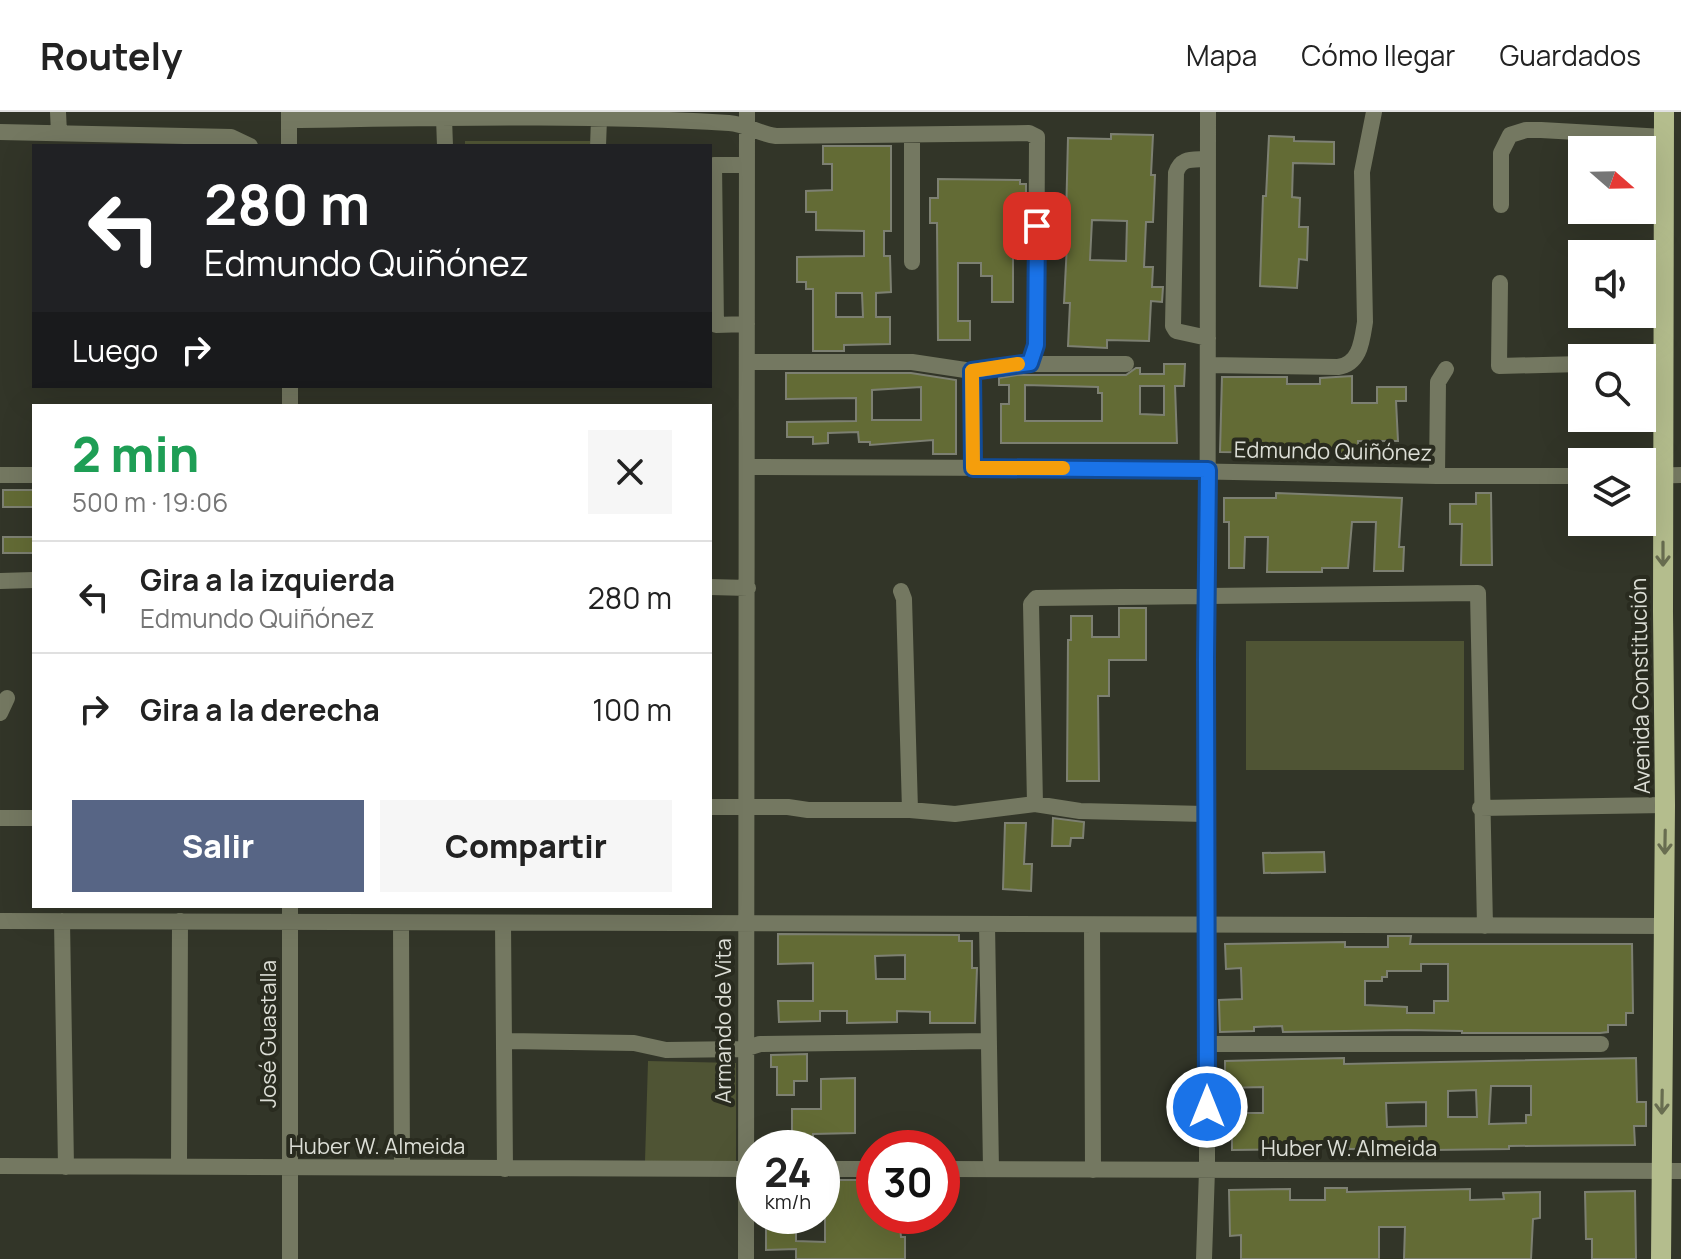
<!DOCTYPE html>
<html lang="es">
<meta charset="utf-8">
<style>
body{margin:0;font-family:Manrope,sans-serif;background:#f6f6f6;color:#222;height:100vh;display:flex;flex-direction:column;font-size:30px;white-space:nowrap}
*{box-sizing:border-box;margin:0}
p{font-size:26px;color:#767676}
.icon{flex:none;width:44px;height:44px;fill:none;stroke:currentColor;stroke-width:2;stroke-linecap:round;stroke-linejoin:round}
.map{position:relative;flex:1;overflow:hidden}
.side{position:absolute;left:32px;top:292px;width:680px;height:504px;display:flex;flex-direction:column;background:#fff;border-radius:0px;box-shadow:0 8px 32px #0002}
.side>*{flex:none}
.hud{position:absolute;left:32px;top:32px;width:680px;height:244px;border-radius:0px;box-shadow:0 8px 32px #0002;background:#202124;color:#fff;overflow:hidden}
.needle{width:52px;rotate:110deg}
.controls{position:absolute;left:1568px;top:24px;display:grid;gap:16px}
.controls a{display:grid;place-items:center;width:88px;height:88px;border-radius:0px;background:#fff;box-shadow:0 8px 32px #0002;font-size:40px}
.speed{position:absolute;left:736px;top:1018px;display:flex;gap:16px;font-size:40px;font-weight:700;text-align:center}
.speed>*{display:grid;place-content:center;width:104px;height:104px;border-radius:50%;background:#fff;box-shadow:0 8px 32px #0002;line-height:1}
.speed small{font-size:20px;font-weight:400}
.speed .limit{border:12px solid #d22;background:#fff;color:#111}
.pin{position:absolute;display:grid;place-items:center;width:68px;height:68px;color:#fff;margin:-34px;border-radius:16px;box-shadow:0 4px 12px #0006}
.me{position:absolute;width:88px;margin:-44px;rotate:0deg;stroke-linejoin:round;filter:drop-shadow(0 0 6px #0008)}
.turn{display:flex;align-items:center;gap:28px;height:168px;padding:0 40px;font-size:36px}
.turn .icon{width:104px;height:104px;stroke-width:2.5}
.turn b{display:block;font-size:56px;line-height:68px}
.then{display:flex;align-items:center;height:76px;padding:0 40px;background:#0003;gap:16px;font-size:30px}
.round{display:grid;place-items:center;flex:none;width:84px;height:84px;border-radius:0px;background:#f6f6f6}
.summary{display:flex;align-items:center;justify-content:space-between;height:136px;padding:0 40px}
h1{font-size:48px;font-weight:800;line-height:60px;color:#1e9e55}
.cta{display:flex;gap:16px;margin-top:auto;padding:16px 40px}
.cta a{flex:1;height:92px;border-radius:0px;background:#576585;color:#fff;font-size:32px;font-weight:800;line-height:92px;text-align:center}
.cta a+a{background:#f6f6f6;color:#222}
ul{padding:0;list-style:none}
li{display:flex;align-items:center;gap:24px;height:112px;padding:0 40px;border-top:2px solid #e0e0e0}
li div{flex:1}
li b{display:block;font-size:30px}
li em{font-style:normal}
header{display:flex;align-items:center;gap:48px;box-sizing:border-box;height:112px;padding:0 40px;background:#fff;border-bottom:2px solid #e0e0e0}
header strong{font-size:38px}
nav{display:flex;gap:44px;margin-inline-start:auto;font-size:28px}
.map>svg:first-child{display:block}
.green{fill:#4f5434}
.building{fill:#636b35;stroke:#7d8072;stroke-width:2;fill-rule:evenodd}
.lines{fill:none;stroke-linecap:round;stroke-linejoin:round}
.minor{stroke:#747861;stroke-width:16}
.major{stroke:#b4bd8d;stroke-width:20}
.oneway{stroke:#686d50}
.route-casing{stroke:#114b97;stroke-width:20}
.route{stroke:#1a73e8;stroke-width:14}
.slow{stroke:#f59e0b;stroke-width:14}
.labels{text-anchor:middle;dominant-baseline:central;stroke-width:8;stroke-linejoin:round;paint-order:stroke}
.street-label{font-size:22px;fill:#dcded6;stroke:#292b1f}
</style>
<header>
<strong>Routely</strong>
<nav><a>Mapa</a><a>Cómo llegar</a><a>Guardados</a></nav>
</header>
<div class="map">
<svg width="1681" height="1147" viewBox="0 0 1681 1147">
<rect width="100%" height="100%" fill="#323528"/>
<path class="green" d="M465,29H590V34H465Z
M1246,529H1464V658H1246Z
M648,949L736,951V1050L645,1049Z"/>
<path class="building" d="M1111,22L1153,23L1151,63H1155L1153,110H1146L1144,155H1153L1152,175H1163L1162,190L1151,189L1149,229L1107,228V236L1068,234L1070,191H1064L1067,132H1060L1061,106L1066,107L1068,26L1111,27ZM1092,108L1127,109L1126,149L1090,148Z
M1269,24L1294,25V29L1334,30V52L1293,51L1292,85L1300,86L1299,115H1308L1307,148L1299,147L1297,176L1260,174L1263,84H1266Z
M823,34H891V119H884V144H890L891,180L876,181V205H890V232L844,233V239H813V177H806V170H797V145L864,144V119L816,118V100H806V79L832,78V52H823ZM836,181H862L863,205H836Z
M938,67L1020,68V72H1026V87H1020V111H1013V190H992V164H981V151H958V209H970V228H938L937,111H930V86H938Z
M1164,252H1185L1184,274H1175L1177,331H1001V292H1009V273H999V266L1017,263H1126L1136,256H1140V262H1164ZM1025,273L1098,275V281H1102V309H1025ZM1140,274H1164V303L1140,302Z
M786,261H911L956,268V342H933V328L870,333V330H859L858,320L828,321V331L813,332V325H787V310L856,309V286L786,287ZM921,275V308H872V278Z
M1352,264V291H1377V275H1406V289H1396L1398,329H1358V335H1345V341L1220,340L1222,265H1287V272H1320V266Z
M3,378H34V395H3Z
M1276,381L1402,386L1399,435H1404L1403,459H1374L1376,410H1352L1348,456H1322V460H1267L1268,425H1245L1244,456H1229V410H1224V386H1276Z
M1476,381H1491L1492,453H1461L1462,412H1450V392H1476Z
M3,425H34V441H3Z
M1119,496H1146V548H1109V584H1098L1099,669H1067L1068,528H1071V504H1092V525H1119Z
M1053,706L1084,710L1083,726H1071L1070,734H1052Z
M1005,711H1026L1024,752H1032L1031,779L1003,777Z
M1324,740L1325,760L1264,761L1263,741Z
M778,822L959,823V829H972V856H977L975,911H930V900L897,899V910L847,911V899H820V909L779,910L778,889H813V851L778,852ZM905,843V867H876L875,844Z
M1388,824H1411L1410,832H1632L1633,901H1626V913H1608V920L1600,921H1462V919L1407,918L1283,920L1282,914L1254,915V919L1220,920L1219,888L1242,887L1241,856L1226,857L1225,832L1345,830V835H1388ZM1421,852H1448V889H1434V901H1407V895L1365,893V869H1382V865H1387V859H1421Z
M807,942V969H794V983H777V955H771V943Z
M1344,946V952L1636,946L1637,990H1646V1014H1634L1635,1033L1509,1034V1037L1433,1038V1036L1349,1037V1033L1307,1034V1037L1232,1038V1015H1242V1001H1263V975L1225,976V949ZM1491,974H1531V1003H1526V1011L1489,1012ZM1476,978L1477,1005H1448V979ZM1426,990V1014L1387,1015L1386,991Z
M855,966V1021L813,1022V1026H792V997H821V967Z
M822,1068H874V1104H899L901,1125H905V1147H796V1137L766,1138V1114H796V1129L825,1130V1081H822Z
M1325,1076H1347V1080L1470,1077V1088L1504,1087L1503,1081L1540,1080V1106L1533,1107L1531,1147H1404L1405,1115H1379V1147H1241V1123L1230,1124L1229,1078L1290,1077V1088H1325Z
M1635,1079L1636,1147H1592V1127H1586L1585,1080Z"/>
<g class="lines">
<path class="minor" d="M58,0L59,21
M444,6L445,34
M289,8C436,6 583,2 729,11C746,12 759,22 776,24L1029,21L1037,25L1036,233L1030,251
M0,20L231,25L250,34
M912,23V150
M289,34V0
M598,34L599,7
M1207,47C1192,48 1181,45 1176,61L1173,214L1176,219L1208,226
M1501,93V41L1510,23L1526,18H1541L1664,25
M1500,171L1499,254L1582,252
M747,212L716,213L714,53H747
M747,250H912L972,259L1016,252H1126
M1642,250H1663
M1208,253L1338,255C1360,252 1362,229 1365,210L1362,60L1374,0
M972,259L973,356
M290,294V274
M747,355L1026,356L1437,364H1582
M0,363H34
M1437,364L1438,270L1446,257
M1642,364L1681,363
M0,469L34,468
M710,475L748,476
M901,479L904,487L910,698
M0,601L7,586
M1035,692L1031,492L1036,486L1478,481L1485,814
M710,695H788L808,698H910L955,702L1035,692L1080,699L1205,702
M1480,696L1665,693
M0,706H34
M0,809L1664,814
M62,809L66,1055
M401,811L402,1056
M503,811L505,1057
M987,812L991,1057
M1092,813L1093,1058
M505,929L634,931L666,938L744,937L760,932L989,929
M1207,932H1601
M0,1054L752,1057
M179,1055L180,809
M822,1057H874
M942,1057L1681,1059
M290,1147V794
M746,1147L747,0
M1204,1147L1207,1058L1208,0"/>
<path class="major" d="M1661,1147L1665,693L1663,500L1664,0"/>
</g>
<defs><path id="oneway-shaft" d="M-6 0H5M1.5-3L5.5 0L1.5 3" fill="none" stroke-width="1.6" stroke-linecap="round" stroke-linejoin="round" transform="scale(2)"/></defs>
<g class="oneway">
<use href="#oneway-shaft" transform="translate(1663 442) rotate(90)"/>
<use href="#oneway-shaft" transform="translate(1665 730) rotate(91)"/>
<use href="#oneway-shaft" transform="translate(1662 990) rotate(91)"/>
</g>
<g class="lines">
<g class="route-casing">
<path id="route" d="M1037,114L1036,233L1030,251L972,259L973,356L1208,358L1206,547L1207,995"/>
</g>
<use href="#route" class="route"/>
<path class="slow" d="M1018,252L972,259L973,356H1063"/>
</g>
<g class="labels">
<g class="street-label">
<text transform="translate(1333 339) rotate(1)">Edmundo Quiñónez</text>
<text transform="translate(1640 574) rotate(-91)">Avenida Constitución</text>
<text transform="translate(723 909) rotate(-90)">Armando de Vita</text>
<text transform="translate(268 922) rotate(-90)">José Guastalla</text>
<text x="377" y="1034">Huber W. Almeida</text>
<text x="1349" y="1036">Huber W. Almeida</text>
</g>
</g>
</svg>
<div class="controls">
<a><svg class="needle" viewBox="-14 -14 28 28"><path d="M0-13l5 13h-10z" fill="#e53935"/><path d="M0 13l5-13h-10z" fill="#767676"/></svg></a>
<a><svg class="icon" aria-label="sound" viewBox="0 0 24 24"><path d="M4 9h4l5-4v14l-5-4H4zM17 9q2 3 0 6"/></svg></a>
<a><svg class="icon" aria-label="search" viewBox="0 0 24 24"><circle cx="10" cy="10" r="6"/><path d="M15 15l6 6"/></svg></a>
<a><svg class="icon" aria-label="layers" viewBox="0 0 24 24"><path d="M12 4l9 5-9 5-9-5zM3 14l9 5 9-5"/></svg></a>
</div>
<div class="speed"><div>24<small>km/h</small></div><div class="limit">30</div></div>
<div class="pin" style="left:1037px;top:114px;background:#d93025"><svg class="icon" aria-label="arrive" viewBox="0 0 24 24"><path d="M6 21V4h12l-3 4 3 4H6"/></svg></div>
<svg class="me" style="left:1207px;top:995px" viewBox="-20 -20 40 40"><circle r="17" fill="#1a73e8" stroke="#fff" stroke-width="3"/><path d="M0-11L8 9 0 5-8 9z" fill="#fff"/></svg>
<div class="hud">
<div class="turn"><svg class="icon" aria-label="left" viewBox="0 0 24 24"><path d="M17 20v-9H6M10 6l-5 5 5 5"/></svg><div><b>280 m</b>Edmundo Quiñónez</div></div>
<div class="then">Luego<svg class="icon" aria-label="right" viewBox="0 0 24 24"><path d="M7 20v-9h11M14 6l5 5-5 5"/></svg></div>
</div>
<section class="side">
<div class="summary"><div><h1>2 min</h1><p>500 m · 19:06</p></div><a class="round"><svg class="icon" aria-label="close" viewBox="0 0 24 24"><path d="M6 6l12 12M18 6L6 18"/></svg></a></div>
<ul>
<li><svg class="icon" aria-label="left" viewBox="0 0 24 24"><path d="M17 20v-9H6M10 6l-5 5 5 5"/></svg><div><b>Gira a la izquierda</b><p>Edmundo Quiñónez</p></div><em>280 m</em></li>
<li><svg class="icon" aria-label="right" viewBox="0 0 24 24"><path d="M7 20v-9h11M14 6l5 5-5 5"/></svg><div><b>Gira a la derecha</b></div><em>100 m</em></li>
</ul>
<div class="cta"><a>Salir</a><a>Compartir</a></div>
</section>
</div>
